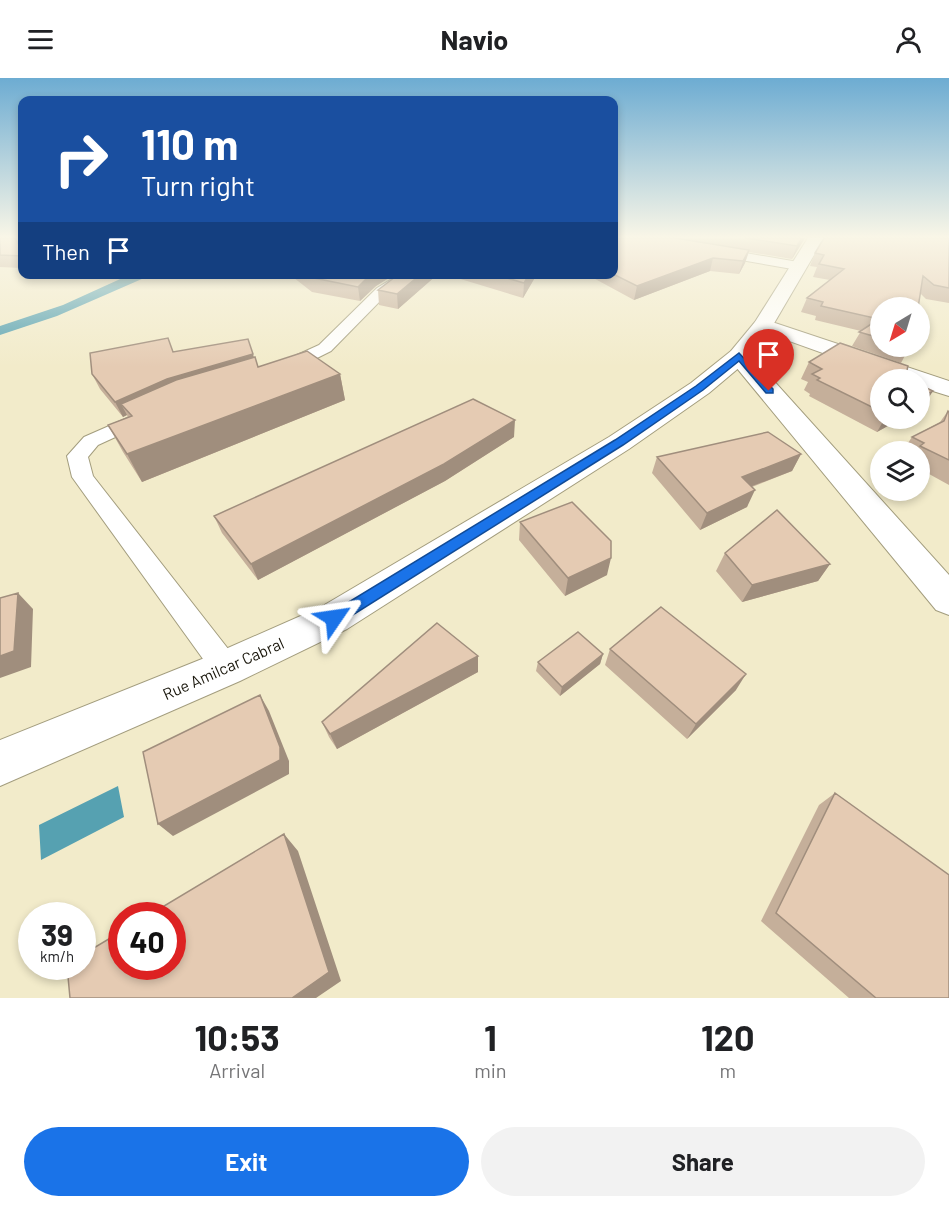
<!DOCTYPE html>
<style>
body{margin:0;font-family:Barlow,sans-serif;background:#f2f2f2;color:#202124;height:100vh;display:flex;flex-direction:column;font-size:22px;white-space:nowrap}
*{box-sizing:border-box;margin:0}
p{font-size:20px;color:#757577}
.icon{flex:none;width:33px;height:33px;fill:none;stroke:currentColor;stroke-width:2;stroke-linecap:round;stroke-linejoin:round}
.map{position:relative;height:920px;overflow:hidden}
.side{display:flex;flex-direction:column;background:#fff;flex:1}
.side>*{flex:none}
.hud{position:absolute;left:18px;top:18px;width:600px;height:183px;border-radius:12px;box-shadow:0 3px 9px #0003;background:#1a4fa0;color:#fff;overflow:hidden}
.needle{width:39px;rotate:218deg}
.fabs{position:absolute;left:870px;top:219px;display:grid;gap:12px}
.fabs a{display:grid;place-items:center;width:60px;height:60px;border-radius:50%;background:#fff;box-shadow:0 3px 9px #0003;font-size:30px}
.speed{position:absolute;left:18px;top:824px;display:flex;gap:12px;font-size:30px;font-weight:700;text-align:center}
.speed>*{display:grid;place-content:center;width:78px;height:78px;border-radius:50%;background:#fff;box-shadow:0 3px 9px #0003;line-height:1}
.speed small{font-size:15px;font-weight:400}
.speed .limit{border:9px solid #d22;background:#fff;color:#111}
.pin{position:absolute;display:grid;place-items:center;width:51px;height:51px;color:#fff;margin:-62px -26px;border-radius:50% 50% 50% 0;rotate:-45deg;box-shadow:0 0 6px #0007}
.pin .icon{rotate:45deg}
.me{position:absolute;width:66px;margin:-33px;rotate:58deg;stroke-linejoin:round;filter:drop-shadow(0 0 4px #0008)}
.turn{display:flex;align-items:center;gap:21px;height:126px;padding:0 24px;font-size:27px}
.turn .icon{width:78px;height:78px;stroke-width:2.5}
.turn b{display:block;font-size:42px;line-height:51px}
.then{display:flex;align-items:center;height:57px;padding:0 24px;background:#0003;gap:12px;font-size:22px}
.eta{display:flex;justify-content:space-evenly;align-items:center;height:102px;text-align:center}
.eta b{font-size:36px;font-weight:700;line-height:42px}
.action{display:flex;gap:12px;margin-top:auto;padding:12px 24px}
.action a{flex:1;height:69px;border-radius:36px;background:#1a73e8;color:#fff;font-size:24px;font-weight:700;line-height:69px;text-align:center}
.action a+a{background:#f2f2f2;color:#202124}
header{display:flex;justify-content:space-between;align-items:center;height:78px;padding:0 24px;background:#fff;font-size:27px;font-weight:700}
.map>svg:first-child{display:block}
.water{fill:#56a1b1}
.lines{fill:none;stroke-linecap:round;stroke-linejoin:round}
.service-casing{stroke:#a39d7e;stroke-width:2}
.minor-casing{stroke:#a39d7e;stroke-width:2}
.tertiary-casing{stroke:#a39d7e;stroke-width:2}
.service{fill:#fff;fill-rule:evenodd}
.minor{fill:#fff;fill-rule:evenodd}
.tertiary{fill:#fff;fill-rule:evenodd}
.wall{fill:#c5af9a}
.shaded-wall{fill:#a08e7d}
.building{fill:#e5cbb3;stroke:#a08e7d;stroke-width:1.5}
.route{fill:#1a73e8;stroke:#114b97;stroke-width:1.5}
.labels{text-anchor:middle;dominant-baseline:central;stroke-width:6;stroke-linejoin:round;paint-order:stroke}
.street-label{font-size:16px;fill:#171409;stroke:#fff}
</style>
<header><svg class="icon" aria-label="menu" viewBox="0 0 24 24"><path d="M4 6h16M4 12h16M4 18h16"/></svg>Navio<svg class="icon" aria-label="person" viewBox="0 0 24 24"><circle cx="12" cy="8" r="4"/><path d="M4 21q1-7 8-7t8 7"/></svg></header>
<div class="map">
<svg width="949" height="920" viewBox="0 0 949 920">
<rect width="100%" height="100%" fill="#f2ebca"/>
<path class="water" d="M129,197H151L57,238L0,257V248L63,227Z
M118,708L124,739L41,782L39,747Z"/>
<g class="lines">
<g class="service-casing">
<path id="service" d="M716,170L798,184L804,188L798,192L712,177V171Z
M400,196H416L387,216L331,273L287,295H275L273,291L275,287L319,267L377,210Z
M141,334L148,336L151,340L148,344L98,367L88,379L93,398L236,581L241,590L236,599L226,603L216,599L72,399L67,378L84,359Z"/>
</g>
<g class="minor-casing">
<path id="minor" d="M763,241L949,303V318L920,309V302H898L756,251L753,247L756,243Z
M739,271L747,273L949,497V537L936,532L731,283L728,278L731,273Z"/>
</g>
<g class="tertiary-casing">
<path id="tertiary" d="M808,160H824L773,247L747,283L709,315L629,371L347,551L240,603L0,708V662L212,577L321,529L609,359L691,305L731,273L755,244Z"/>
</g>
<use href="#service" class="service"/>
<use href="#minor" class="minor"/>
<use href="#tertiary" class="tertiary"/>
</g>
<path class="wall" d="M0,160L22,173V190L0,189Z
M614,160H805L792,181L749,174L745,185L739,196L710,193L634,222L586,196H614Z
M949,160V225L926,221L920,215L880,230V268H910L901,285L852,268L861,253L815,242L816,238L801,234L807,220L830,202L813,199L817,189L810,188L815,175Z
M289,196H395L376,208L360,223L312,214Z
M399,196H438L398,231L379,227L378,212Z
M444,196H537L523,220Z
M174,274L254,279L258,289L340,296L345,322L142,404L123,374L108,347L128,340L127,337L123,339L100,311L92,296Z
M809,284L880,302V340H902L877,354L809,318L810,316L804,312L808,304L801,301Z
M948,333L949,334V407L920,391V374H902L912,359L940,344Z
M514,359L445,403L258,502L222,455L214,438Z
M801,376L792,393L752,409L747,429L700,452L652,395L657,379Z
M520,444L607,497L565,518L519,462Z
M725,475L830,486L818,503L742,524L716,493Z
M610,571L736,612L687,661L605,587Z
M603,576L600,586L560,618L536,593L538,584Z
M478,578V594L337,671L329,659L322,644Z
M835,715L949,920H849L761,843L819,727Z"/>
<path class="shaded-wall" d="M802,160H805L792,181L797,168Z
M749,172L745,185L739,196L743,183Z
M713,180L710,193L634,222L637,208Z
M371,196H395L376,208L360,223L358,209Z
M421,196H438L398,231L397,216Z
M529,196H537L523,220L524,205Z
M253,276L257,290L121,326L127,337L123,339L115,324L167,301Z
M340,296L345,322L142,404L127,376Z
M933,313L922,330L920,331V320Z
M885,340H902L877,354Z
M515,342L514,359L445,403L258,502L251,486Z
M801,376L792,393L734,415L742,399Z
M755,412L747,429L700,452L707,435Z
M611,480L607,497L565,518L568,500Z
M830,486L818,503L742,524L752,507Z
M18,515L33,531L31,589L0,600V578Z
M603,576L600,586L560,618L562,609Z
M478,578V594L337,671L330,656Z
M746,596L736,612L687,661L696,646Z
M260,617L269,633L289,683V696L173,758L158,746Z
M284,756L298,773L341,903L316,920H292Z"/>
<path class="building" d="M0,160H15L22,173V178L0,177Z
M614,160H675L749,172L743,183L713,180L637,208L613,196Z
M745,160H802L797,168Z
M824,160H949V210L934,207L923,198L918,230H880V260L859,254L879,241L821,228L823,224L807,220L844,191L819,186L824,177L815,175Z
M305,196H371L358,209L309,199Z
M399,196H421L397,216L378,212Z
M493,196H529L524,205Z
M168,260L173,274L248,261L253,276L167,301L115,324L92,296L90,275Z
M840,265L908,288L905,300L907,302H880V333L817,302L820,300L812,296L822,291L809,284Z
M307,273L340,296L127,376L108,347L132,338L121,326L176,302L255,279L258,289Z
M920,307L933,313L920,320Z
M473,321L515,342L444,386L251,486L214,438Z
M948,333L949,334V382L920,368L924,365L912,359L944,343Z
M768,354L801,376L742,399L755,412L707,435L657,379Z
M572,424L611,463V480L568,500L520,444Z
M777,432L830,486L752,507L725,475Z
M18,515L14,573L0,578V520Z
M661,529L746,596L696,646L610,571Z
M437,545L478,578L330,656L322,644Z
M578,554L603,576L562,609L538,584Z
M260,617L280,669V682L158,746L143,674Z
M835,715L949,797V920H876L776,835Z
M284,756L329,894L292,920H70L67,888H82V877L122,853V888H172V837H149Z"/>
<linearGradient id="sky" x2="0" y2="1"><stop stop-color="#6dacd2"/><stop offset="0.55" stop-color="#f9f6e7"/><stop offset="1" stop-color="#f9f6e7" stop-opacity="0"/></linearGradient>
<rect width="949" height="289" fill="url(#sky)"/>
<path class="route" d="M739,275L773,311V315H766L739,283L703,312L623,367L340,545H329L327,540L329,536L615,362L696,308Z"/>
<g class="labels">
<g class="street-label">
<text transform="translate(223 590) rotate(-24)">Rue Amilcar Cabral</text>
</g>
</g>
</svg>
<div class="fabs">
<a><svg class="needle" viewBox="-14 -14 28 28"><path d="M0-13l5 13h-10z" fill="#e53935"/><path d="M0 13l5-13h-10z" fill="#757577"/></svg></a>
<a><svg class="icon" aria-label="search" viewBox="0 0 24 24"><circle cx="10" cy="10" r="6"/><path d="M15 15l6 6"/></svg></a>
<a><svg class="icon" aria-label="layers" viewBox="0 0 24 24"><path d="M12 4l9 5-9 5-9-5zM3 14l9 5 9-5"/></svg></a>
</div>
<div class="speed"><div>39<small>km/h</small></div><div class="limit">40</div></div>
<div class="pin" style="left:769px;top:313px;background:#d93025"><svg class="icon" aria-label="arrive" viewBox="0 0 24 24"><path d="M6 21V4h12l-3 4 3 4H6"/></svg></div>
<svg class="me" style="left:334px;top:540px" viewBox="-20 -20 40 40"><path d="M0-17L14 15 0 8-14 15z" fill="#1a73e8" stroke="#fff" stroke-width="4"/></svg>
<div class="hud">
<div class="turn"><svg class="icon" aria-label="right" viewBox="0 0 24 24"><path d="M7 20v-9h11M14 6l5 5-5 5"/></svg><div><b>110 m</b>Turn right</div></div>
<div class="then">Then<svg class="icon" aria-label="arrive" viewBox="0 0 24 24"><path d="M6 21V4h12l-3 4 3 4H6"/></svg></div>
</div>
</div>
<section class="side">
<div class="eta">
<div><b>10:53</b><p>Arrival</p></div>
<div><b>1</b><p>min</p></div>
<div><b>120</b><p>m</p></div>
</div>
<div class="action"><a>Exit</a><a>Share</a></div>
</section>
